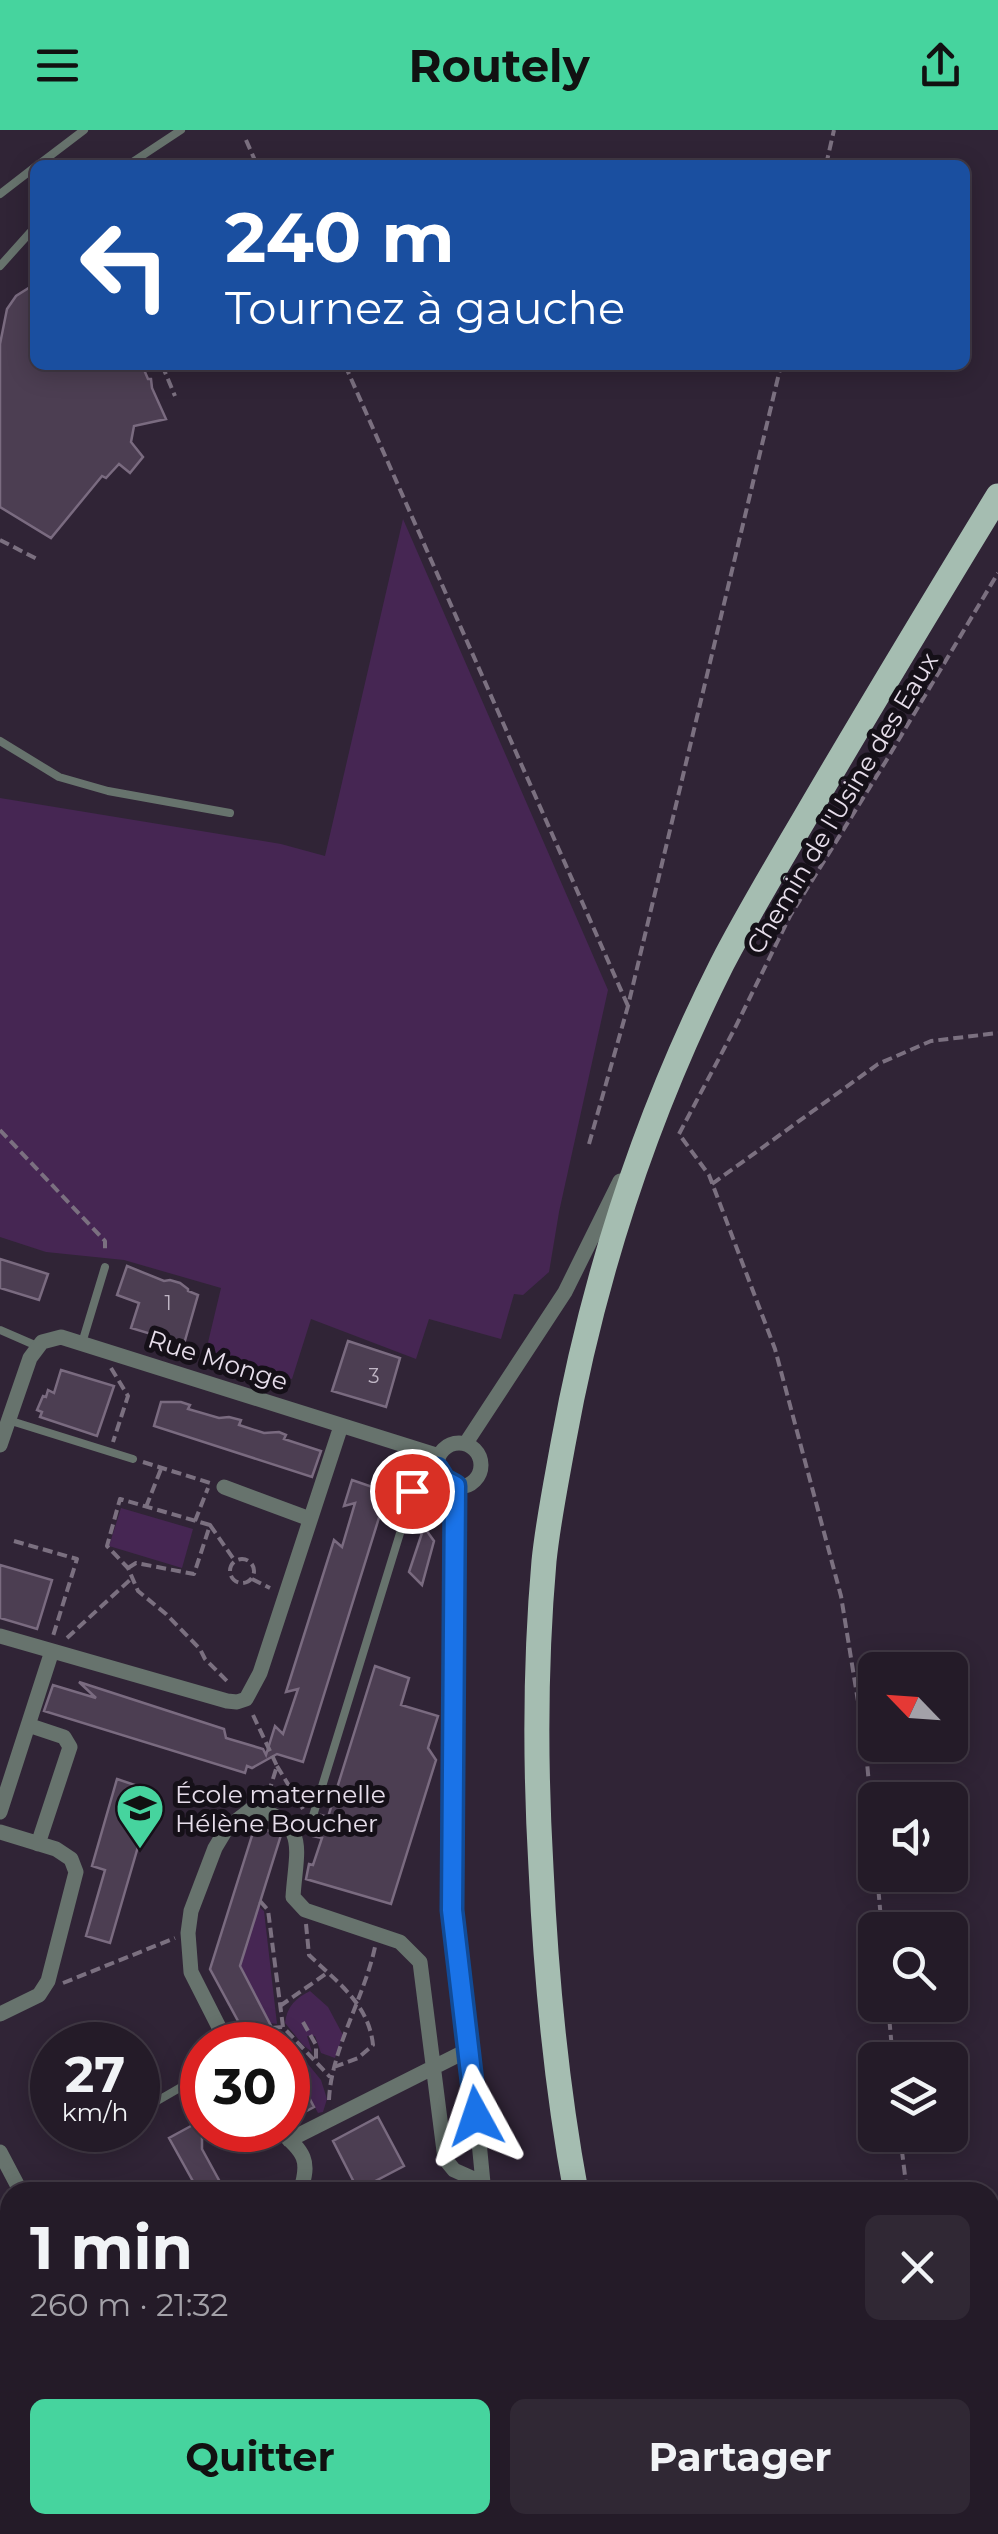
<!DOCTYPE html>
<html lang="fr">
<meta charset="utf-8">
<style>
body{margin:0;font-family:Montserrat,sans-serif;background:#302834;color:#f1f3f6;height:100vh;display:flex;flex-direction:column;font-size:38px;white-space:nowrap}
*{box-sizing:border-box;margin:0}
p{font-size:32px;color:#a3a1a8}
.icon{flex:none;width:55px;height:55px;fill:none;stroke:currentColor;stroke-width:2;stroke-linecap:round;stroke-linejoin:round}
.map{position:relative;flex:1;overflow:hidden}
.panel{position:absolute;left:0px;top:2052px;width:1000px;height:352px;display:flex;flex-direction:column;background:#241b28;border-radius:30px 30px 0 0;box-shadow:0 5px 25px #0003,0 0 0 2px #413945}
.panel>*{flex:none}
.guide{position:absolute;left:30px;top:30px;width:940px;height:210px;border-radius:15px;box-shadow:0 5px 25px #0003,0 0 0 2px #413945;background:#1a4fa0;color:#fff;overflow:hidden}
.needle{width:65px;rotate:295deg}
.fabs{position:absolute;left:858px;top:1522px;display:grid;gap:20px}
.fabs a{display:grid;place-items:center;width:110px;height:110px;border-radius:15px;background:#241b28;box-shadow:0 5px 25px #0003,0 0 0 2px #413945;font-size:50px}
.speed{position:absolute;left:30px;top:1892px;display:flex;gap:20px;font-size:50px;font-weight:700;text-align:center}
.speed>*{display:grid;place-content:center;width:130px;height:130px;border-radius:50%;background:#241b28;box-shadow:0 5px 25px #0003,0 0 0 2px #413945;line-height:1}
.speed small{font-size:25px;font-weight:400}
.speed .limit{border:15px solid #d22;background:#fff;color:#111}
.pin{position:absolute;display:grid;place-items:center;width:85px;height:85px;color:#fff;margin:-42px;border:5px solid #fff;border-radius:50%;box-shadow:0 2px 10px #0007}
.me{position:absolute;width:110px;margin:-55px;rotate:355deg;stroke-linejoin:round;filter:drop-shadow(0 0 8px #0008)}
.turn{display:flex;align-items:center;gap:35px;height:210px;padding:0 30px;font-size:45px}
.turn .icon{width:130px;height:130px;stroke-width:2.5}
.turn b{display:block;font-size:70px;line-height:85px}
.round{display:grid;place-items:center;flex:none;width:105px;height:105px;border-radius:15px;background:#302834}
.overview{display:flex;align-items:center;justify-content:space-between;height:170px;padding:0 30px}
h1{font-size:60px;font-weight:700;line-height:75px}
.action{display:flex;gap:20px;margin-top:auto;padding:20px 30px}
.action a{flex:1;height:115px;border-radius:15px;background:#46d49e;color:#111;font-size:40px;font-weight:700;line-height:115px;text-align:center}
.action a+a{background:#302834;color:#f1f3f6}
header{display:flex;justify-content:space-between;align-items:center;height:130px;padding:0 30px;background:#46d49e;color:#111;font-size:45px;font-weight:700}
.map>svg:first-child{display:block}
.green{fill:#462653}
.building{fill:#4c3e52;stroke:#7a6b80;stroke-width:2.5}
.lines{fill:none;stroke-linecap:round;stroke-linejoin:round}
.path{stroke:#7b7080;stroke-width:4;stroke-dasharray:10 5;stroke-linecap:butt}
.service{stroke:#67736d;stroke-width:8}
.minor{stroke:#67736d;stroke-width:15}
.primary{stroke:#a5bdb1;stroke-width:25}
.route-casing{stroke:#114b97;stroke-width:25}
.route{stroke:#1a73e8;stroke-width:18}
.labels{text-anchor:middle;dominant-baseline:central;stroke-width:10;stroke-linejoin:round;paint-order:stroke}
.number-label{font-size:20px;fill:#c0b6c5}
.street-label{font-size:25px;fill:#e7deeb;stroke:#151018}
.poi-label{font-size:25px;fill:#e7deeb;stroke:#151018;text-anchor:start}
</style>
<header><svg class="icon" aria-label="menu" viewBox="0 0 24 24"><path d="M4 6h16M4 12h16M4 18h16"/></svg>Routely<svg class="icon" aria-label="share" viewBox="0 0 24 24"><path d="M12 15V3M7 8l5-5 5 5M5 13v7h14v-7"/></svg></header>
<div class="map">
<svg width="998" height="2404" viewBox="0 0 998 2404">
<rect width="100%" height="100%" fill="#302436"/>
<path class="green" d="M403,389L608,860L559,1082L549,1142L523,1165L514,1164L501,1209L429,1189L416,1229L311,1189L292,1249L205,1225L221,1158L124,1130L46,1122L0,1107V668L281,714L325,726Z
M121,1378L193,1399L182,1438L109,1416Z
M258,1776L264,1781L277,1894L270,1893L240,1836Z
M310,1861L328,1877L343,1905L335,1928L321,1923L315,1906H307L312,1922L303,1915L285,1893C287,1876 296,1868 310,1861Z
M277,1901L282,1902L321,1950L327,1969L323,1982L318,1983L288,1926V1915H281L276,1905Z"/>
<path class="building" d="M35,154V235H142L148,249H151L152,258L166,289L134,296L131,312L143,327L130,343L119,334L106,348L102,346L51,408L0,377V214L7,179L16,166Z
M0,1129L48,1144L39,1170L0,1158Z
M127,1136L164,1151L170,1150L180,1153L188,1159V1161L198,1165L184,1214L131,1198L139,1173L117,1165Z
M348,1211L400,1228L386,1277L332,1261Z
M61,1240L114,1256L97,1306L40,1287L42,1282L37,1280L43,1266L46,1267L48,1260L54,1263Z
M161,1272H181L190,1275L188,1279L219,1288L229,1287L241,1290L239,1295L264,1303L279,1302L286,1305L284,1309L321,1321L312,1347L154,1296Z
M352,1350L387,1362L303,1632L277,1624L252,1638L247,1636L245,1643L44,1581L53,1555L96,1568L79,1552L224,1599L226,1608L263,1619L266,1625L275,1596L283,1604L298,1559L286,1562L334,1410L342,1417L355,1373L344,1376Z
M424,1397L434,1411L422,1455L409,1442Z
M0,1435L52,1450L37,1499L0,1488Z
M375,1536L409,1548L401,1575L438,1586L428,1618L436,1630L391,1774L306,1749L309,1734L313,1735L322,1708L313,1706L316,1696L321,1685L328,1687Z
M117,1649L141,1657L131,1691L144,1696L110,1813L86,1806L105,1740L92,1736Z
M255,1696L281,1705L240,1836L281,1915H251L210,1839Z
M288,1927L314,1977L288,1991Z
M378,1987L404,2036L358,2060L333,2011Z
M202,1990V2019L220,2052L199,2062L169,2008Z"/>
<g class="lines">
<path class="path" d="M246,10L257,35
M826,35L834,0
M162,235L175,266
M345,235L628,876
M0,410L39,430
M0,1000L105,1111V1123
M589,1014L628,876L781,235
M712,1054L878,934L931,911L998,903
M111,1238L128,1266L113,1312
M143,1332L210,1353
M146,1377L161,1339
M195,1391L208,1358
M210,1395L235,1431
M14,1411L77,1429L53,1506
M230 1441a12 12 0 1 1 24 0a12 12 0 1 1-24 0Z
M128,1438L136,1433L194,1444L210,1395L120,1369L107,1416L128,1438L138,1461L166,1484L200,1519L205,1529L230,1554
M252,1449L270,1458
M67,1508L132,1448
M253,1585L277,1636L267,1668
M277,1636L303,1679
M875,1721L866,1621L841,1466L775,1219L709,1045L679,1004L735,898L790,786L886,631L998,443
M877,1745L882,1800
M260,1771L268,1780L283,1897L330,1947
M306,1794L309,1825C336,1851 369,1874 373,1915L358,1928L334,1937
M63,1853L175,1808
M888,1875L893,1930
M280,1876L327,1843
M303,1892L316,1915V1932
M272,1898L283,1897
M329,1970C331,1920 364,1868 375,1817
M900,2005L907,2062
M972,2395L975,2404"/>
<path class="service" d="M38,35L84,0
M128,35L181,0
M0,64L35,37
M0,136L35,97
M0,611L59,647L108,661L230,683
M0,1200L37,1216
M82,1213L105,1137
M8,1290L133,1329
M295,1705L312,1689L413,1361L437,1339
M138,1982L202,1945"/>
<path class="minor" d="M437 1335a22 22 0 1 1 44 0a22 22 0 1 1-44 0Z
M466,1313L565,1162L620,1051
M0,1315L30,1228L42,1212L61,1207L439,1326
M455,1356L452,1780L470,1919L483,2053L481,2059
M224,1357L310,1389
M0,1506L227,1571L237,1572L246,1569L260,1543L341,1296
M28,1595L64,1607L70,1617L38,1714
M0,1682L52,1521
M0,1702L56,1719L71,1729L76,1742L48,1851L39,1865L0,1884
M228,1915L191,1842L188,1803L191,1781L215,1718L227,1698L253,1678C310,1693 296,1719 293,1767L305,1780L400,1812L420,1832L445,2029L454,2040L483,2053
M279,2000C304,2023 311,2029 300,2062
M289,2010L470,1919
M0,2022L21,2062
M0,2334L10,2329
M269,2395L274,2404
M502,2395L507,2404
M567,2395L570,2404
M175,2404L179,2395"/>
<path class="primary" d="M576,2062C556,1955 546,1847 541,1738C535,1635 535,1533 544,1431C548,1392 556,1353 563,1314C593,1148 646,985 722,834C751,778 784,724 816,669C876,567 937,466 998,366
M657,2395L659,2404"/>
</g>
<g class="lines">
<g class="route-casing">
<path id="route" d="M412,1361L437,1339L444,1350L455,1356L452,1780L476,1986"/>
</g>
<use href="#route" class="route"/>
</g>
<defs>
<g id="school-pin" transform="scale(2.5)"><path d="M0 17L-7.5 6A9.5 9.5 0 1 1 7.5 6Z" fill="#46d49e" stroke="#151018"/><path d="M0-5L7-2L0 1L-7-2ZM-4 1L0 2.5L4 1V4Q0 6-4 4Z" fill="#111"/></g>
</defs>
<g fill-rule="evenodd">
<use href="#school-pin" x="140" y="1678"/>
</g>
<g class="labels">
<g class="number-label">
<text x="168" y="1173">1</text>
<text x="374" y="1246">3</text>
</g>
<g class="street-label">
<text transform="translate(842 673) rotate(-59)">Chemin de l'Usine des Eaux</text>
<text transform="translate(218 1230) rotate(18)">Rue Monge</text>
</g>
<g class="poi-label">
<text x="175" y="1664">École maternelle<tspan x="175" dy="29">Hélène Boucher</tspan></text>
</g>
</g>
</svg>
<div class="fabs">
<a><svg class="needle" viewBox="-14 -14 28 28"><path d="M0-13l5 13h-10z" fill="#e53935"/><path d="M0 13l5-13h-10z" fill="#a3a1a8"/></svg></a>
<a><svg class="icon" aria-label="sound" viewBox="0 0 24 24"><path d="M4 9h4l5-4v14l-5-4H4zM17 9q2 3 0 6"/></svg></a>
<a><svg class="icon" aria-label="search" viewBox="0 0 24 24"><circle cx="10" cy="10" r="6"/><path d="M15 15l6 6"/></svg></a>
<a><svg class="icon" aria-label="layers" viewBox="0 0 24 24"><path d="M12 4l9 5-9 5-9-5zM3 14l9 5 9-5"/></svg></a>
</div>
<div class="speed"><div>27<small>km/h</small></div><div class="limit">30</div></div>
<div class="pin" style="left:412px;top:1361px;background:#d93025"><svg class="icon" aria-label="arrive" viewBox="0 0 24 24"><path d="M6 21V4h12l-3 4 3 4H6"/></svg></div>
<svg class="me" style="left:476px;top:1986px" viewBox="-20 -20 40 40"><path d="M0-17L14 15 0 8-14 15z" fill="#1a73e8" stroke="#fff" stroke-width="4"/></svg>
<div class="guide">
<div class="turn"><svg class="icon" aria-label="left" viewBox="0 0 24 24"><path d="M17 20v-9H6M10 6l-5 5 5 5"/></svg><div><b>240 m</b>Tournez à gauche</div></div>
</div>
<section class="panel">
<div class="overview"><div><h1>1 min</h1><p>260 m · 21:32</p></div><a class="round"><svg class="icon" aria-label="close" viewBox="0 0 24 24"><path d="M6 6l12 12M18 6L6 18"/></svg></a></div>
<div class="action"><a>Quitter</a><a>Partager</a></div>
</section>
</div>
